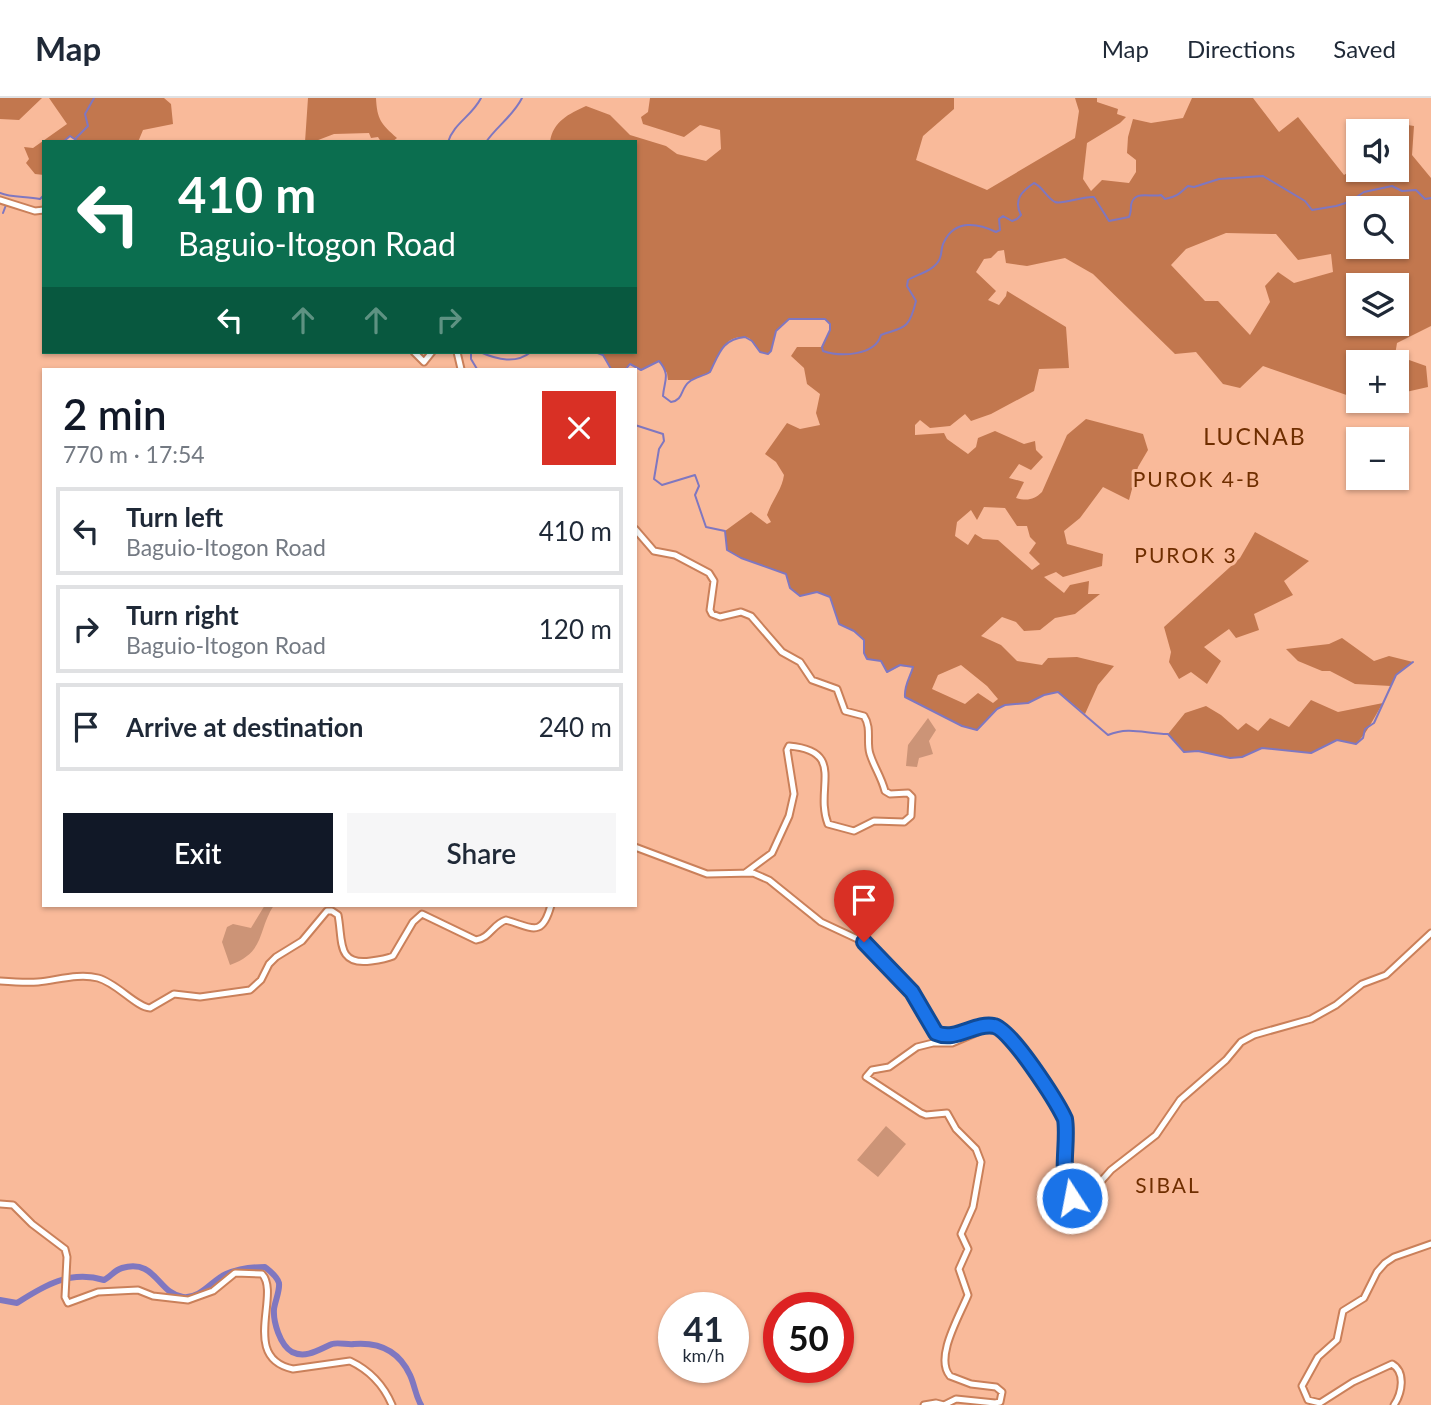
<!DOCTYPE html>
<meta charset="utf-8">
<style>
body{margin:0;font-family:Lato,sans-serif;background:#f6f6f7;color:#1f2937;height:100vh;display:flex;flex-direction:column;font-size:26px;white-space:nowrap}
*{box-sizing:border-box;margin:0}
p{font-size:23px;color:#747a83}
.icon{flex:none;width:38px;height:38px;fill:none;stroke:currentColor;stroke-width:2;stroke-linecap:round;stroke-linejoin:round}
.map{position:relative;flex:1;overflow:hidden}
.drawer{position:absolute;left:42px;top:270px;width:595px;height:539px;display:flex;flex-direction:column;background:#fff;border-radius:0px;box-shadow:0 2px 5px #0004}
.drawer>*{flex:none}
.guide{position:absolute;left:42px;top:42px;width:595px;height:214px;border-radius:0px;box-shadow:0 2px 5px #0004;background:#0b6e4f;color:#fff;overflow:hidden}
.controls{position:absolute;left:1346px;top:21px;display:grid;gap:14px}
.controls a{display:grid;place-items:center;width:63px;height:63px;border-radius:0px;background:#fff;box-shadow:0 2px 5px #0004;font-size:35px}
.speed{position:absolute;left:658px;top:1194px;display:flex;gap:14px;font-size:35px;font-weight:700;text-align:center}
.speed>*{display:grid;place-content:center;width:91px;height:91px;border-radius:50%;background:#fff;box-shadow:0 2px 5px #0004;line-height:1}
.speed small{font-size:18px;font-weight:400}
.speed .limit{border:10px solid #d22;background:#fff;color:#111}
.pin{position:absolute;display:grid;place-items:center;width:60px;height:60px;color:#fff;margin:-72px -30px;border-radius:50% 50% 50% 0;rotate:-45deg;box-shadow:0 0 7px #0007}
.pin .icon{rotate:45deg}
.me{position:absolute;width:77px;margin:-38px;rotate:349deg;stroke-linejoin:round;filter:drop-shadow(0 0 5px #0008)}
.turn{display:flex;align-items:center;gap:24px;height:147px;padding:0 21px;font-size:32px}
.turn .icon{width:91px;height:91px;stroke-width:2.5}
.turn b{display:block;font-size:49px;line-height:60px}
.lanes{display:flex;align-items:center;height:66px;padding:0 21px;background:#0003;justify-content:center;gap:35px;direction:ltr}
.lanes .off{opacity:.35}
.round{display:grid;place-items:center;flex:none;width:74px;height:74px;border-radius:0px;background:#f6f6f7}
.overview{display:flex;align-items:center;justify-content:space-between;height:119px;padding:0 21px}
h1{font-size:42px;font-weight:600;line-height:52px;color:#111827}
.primary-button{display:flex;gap:14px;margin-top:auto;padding:14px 21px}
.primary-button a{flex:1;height:80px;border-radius:0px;background:#111827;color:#fff;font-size:28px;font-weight:600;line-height:80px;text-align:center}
.primary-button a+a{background:#f6f6f7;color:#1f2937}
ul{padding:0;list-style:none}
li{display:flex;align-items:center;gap:21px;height:88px;margin:0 14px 10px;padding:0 7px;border:4px solid #e0e1e3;border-radius:0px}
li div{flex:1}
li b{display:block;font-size:26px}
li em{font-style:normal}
header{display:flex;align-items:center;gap:42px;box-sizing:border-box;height:98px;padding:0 35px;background:#fff;border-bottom:2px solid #e0e1e3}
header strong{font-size:33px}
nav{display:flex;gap:38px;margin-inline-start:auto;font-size:24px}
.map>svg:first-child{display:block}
.green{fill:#cc9477}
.forest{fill:#c2774e;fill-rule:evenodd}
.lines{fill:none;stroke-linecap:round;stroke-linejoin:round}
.stream{stroke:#7f77c0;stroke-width:2}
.river{stroke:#7f77c0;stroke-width:6}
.secondary-casing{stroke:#ca805a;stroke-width:9}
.secondary{stroke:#fff;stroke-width:5}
.route-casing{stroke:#114b97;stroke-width:18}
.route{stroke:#1a73e8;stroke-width:12}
.labels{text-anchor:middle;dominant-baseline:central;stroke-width:6;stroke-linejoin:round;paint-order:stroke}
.neighbourhood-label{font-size:21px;letter-spacing:2px;fill:#6f2e00;stroke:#f9ba9a}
.quarter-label{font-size:23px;letter-spacing:2px;fill:#6f2e00;stroke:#f9ba9a}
</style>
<header>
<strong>Map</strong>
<nav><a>Map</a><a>Directions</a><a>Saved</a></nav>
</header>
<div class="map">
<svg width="1431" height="1307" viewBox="0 0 1431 1307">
<rect width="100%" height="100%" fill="#f9ba9a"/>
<path class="green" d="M928,620L936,632L929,643L933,656L919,660L917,669L906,668L908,647Z
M265,807H274C257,833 266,854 230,867L222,844L227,829L233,826L251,830Z
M886,1028L906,1046L878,1079L857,1062Z"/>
<path class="forest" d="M0,0H42L19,22L0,21Z
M49,0H164L171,6L173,26L143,32L138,44H79L70,38L63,44H44V77L35,76L26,65L29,61L24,49L33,50L67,26Z
M308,0H376C377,21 381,26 397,40L392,44H381L378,39L371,40L369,35L334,36L313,44H305Z
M650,0H954V11L923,38L916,62L987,92L1075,40L1079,13L1075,0H1097V4L1118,11L1117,16L1126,19L1120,25L1087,45L1083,81L1091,93L1102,82L1129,85L1136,74V62L1127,55L1128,39L1133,21L1151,25L1183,20L1192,0H1253L1279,34L1298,19L1344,77L1358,68V72H1396V33H1389L1395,25L1414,28L1412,57L1431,80V228L1397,245L1395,257L1426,268L1428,289L1397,296L1396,264H1358V301L1263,268L1240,290L1223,286L1196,254L1175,256L1093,176L1065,160L1027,168L1006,165L1004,152L998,153L991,160L984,161L976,174L996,193L988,202L999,207L1006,198L1007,193L1066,229L1069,270L1039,271L1034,293L991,316L971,323L965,316L950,328L930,330L920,322L915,327V337L944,335L947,341L968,356L976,349L978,340L995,333L1024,346L1035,343L1036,352L1043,359L1031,372L1019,366L1009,380L1024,384L1016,400C1027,403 1034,402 1042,394L1067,337L1086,321L1143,336L1148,352L1138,369L1129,402L1103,389L1080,420L1064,433L1067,446L1103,456L1102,468L1063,479L1056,474L1044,479L1064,495L1070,487L1089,483L1088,496H1100L1075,516L1055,520L1040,532L1024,533L1016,524L1002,519L981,538L1001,547L1017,563L1042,567L1048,560L1077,559L1114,568L1098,587L1085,616L1058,594L1044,597L1028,605L1005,607L997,611L977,632L962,628L905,599C904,587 911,580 913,569L900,568L887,574L881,563L867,561L864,555V542L854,533L839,526L830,499L817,494L800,498L790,490L786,476L741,460L727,452L725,433L751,414L767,426L771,424L767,417C772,402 782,392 784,377L776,364L765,356L787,325L800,331L820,327L816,315L820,296L807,286L804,270L791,258L797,249H822L830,232V226L825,221H789L776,233L771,253L768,256L760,254L749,240C725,234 719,257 710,274L691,282H668L667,275L659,263L641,272L630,266L626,271H611L603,257L595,254H635V44H550C553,23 569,16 586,8L610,17L630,37L666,48L677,56L706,63L721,51L720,32L700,27L684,39L643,26L641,19L648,14ZM1358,110H1396V149H1358ZM1226,135L1276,136L1298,162L1331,156L1333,174L1294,185L1278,174L1265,188L1270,204L1250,237L1218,203H1205L1171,167L1186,151ZM1396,187V226H1358V187ZM984,409L1005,410L1017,428H1027L1030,439L1036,445L1029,455L1040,466L1032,472L998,442L983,441L975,436L968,447L955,438L957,424L971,412L977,422ZM961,567L987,588L998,601L993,605L978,595L965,606L932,591L938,577Z
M1255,434L1309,463L1284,483L1293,497L1254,516L1259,532L1236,540L1229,531L1204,549L1221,563L1207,586L1191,574L1179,581L1169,564L1171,554L1164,529L1240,460Z
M1342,540L1374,563L1389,558L1413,564L1396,577L1391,588L1355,586L1330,573H1322L1298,563L1286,551L1329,546Z
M1311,602L1338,614L1383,605C1374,619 1368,634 1356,646L1337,642L1311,655L1262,650L1242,659L1230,660L1198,653L1184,654L1168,636L1185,615L1206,608L1221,617L1238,632L1246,625L1258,633L1270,620L1289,629Z"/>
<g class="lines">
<path class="stream" d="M76,40L88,28L85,16L94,0
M63,44L70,38L79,44
M448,44C454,25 472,18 481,0
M486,44C497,28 513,18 522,0
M0,95C11,100 27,98 40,101L44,97
M3,115L6,107
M471,254V261L477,271
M480,254C498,262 516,266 531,254
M595,254L603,257L611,271
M626,271L630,266L641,272L659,263C671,277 664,283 663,298L671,304C684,302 680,291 689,284C695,279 704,278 710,274C719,256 722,241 745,239L752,243L760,254L768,256L771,253L776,233L789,221H825L830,226V232L822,249L823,253C840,259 875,258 881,237C904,229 909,232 916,203L907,188L908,182C918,176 936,172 940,160C942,155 941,149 944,144C955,121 978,125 996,134L1000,132L999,121L1003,118L1012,123L1017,121L1021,117C1013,102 1022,93 1034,85C1043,89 1046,99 1055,104C1062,107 1082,98 1094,99L1109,123L1129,119C1131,115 1131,111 1131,107C1134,91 1152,100 1161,97L1165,101C1177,99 1180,95 1188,88L1194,89L1219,81L1263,78L1305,103L1312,112L1336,108L1349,104L1364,94L1392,88L1402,93L1416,92L1425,101L1431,100
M635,327L663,336L664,343L659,351L654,381L662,387L695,377L699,388L695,397L706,429L725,433L727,452L741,460L786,476L790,490L800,498L817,494L830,499L839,526L854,533L864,542V555L867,561L881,563L887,574L900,567L913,569C910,580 904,587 905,599L962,628L977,632L997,611L1005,607L1028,605L1044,597L1058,594L1108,637C1130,628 1145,636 1168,636L1184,654L1198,653L1230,660L1242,659L1262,650L1311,655L1337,642L1356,646L1363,640L1365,631L1374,625L1396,577L1413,564"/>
<path class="river" d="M0,1202L17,1205C45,1187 70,1172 104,1182C110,1179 115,1172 122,1170C156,1160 158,1196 183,1199C201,1201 212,1182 226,1176C238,1171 252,1169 265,1169C270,1173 277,1178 279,1185C280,1193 275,1203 274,1211C273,1224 280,1247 292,1254C306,1261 320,1251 332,1246C338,1244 348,1247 354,1246C379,1244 399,1253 410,1277C415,1288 415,1296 421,1307"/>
<g class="secondary-casing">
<path id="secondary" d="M0,102L35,113L44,112
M414,254L424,264L432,254
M457,254L461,271
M635,431L654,453L675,457L709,475L714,483L710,512L712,516L720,519L741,514L751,518L782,554L800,564L812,582L837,591L845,613L864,618C872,630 866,644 870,656C874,669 881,678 885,693L890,696L908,695L912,699L911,718L904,724L874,723L854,733L828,726C814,690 847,653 789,648L787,652L794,696L789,718L772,755L745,775
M635,749L707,776L753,775L769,782L821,824L864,844L912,894L932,930L941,937L956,936L992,927L1000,931L1016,945L1065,1021C1068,1042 1061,1075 1066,1091C1068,1098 1072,1100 1078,1102L1089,1097L1111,1072L1156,1037L1180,1002L1226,962L1241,944L1254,937L1311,921L1336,907L1362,886L1386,877L1431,835
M0,883C13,884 26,885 38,884C58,882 79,875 98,880C117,885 136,909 150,910L174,896L200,899L250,892L261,882L269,866L276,859L302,843L327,813H332L338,817C343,842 336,868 371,863C379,862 386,861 393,858L413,824L422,816L476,842C490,840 493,826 506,822C531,829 542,841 551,807
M0,1106L13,1107L32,1126L65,1151L67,1159L65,1199L68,1205L98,1194L138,1192L153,1198L188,1202L213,1193L235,1175L262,1176C281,1196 240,1260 293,1271L350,1263C369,1272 384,1288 392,1307
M924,1307L936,1305L944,1307
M944,1307L956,1301L995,1305L1000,1304L1002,1294L996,1289L971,1286L950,1278C934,1260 960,1217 968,1197L959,1171L968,1151L961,1136L973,1109L981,1064L976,1051L956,1031L947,1015L926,1017L921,1015L866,979L872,972L889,969L917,949L933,945H952L980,933
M1394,1307C1402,1295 1406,1274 1392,1266L1353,1284L1320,1305L1308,1302L1302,1288L1318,1259L1337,1242L1343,1213L1364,1200L1377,1174L1385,1165L1394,1159L1431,1146"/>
</g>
<use href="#secondary" class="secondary"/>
</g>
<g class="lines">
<g class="route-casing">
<path id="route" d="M864,844L912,894L936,935C956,944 975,924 994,928C1011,931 1057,1004 1065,1021C1069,1043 1058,1085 1072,1100"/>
</g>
<use href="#route" class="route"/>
</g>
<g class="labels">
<g class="neighbourhood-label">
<text x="1197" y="380">PUROK 4-B</text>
<text x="1186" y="456">PUROK 3</text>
<text x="1168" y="1086">SIBAL</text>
</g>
<g class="quarter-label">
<text x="1255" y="338">LUCNAB</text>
</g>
</g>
</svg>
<div class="controls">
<a><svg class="icon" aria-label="sound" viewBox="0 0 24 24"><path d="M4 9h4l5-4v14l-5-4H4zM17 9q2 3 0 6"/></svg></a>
<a><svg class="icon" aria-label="search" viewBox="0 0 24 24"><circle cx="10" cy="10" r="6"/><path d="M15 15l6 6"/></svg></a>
<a><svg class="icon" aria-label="layers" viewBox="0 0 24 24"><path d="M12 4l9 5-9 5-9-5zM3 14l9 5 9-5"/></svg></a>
<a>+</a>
<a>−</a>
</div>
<div class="speed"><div>41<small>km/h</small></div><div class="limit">50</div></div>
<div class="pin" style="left:864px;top:844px;background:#d93025"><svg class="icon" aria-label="arrive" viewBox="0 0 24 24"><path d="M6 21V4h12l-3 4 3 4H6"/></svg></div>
<svg class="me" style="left:1072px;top:1100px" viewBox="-20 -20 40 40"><circle r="17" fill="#1a73e8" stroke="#fff" stroke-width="3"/><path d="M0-11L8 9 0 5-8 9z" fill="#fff"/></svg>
<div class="guide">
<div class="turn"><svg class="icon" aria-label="left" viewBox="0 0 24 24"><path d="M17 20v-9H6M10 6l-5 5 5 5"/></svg><div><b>410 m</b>Baguio-Itogon Road</div></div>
<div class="lanes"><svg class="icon" aria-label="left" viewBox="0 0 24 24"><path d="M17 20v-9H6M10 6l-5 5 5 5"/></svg><svg class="icon off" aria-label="ahead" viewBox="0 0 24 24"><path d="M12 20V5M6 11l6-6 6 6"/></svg><svg class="icon off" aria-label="ahead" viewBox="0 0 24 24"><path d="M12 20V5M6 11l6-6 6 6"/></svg><svg class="icon off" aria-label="right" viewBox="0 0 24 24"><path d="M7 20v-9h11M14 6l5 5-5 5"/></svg></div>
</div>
<section class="drawer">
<div class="overview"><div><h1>2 min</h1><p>770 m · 17:54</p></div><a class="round" style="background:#d93025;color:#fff"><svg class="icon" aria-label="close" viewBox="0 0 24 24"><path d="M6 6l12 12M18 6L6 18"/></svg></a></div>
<ul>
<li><svg class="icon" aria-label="left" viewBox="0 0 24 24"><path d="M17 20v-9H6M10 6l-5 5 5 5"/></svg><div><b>Turn left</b><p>Baguio-Itogon Road</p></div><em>410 m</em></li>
<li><svg class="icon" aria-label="right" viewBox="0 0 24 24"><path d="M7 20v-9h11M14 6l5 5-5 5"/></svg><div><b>Turn right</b><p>Baguio-Itogon Road</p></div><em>120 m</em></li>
<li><svg class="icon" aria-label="arrive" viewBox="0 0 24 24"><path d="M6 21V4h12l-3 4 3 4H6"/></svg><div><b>Arrive at destination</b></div><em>240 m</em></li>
</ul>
<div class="primary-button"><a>Exit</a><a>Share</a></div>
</section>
</div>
